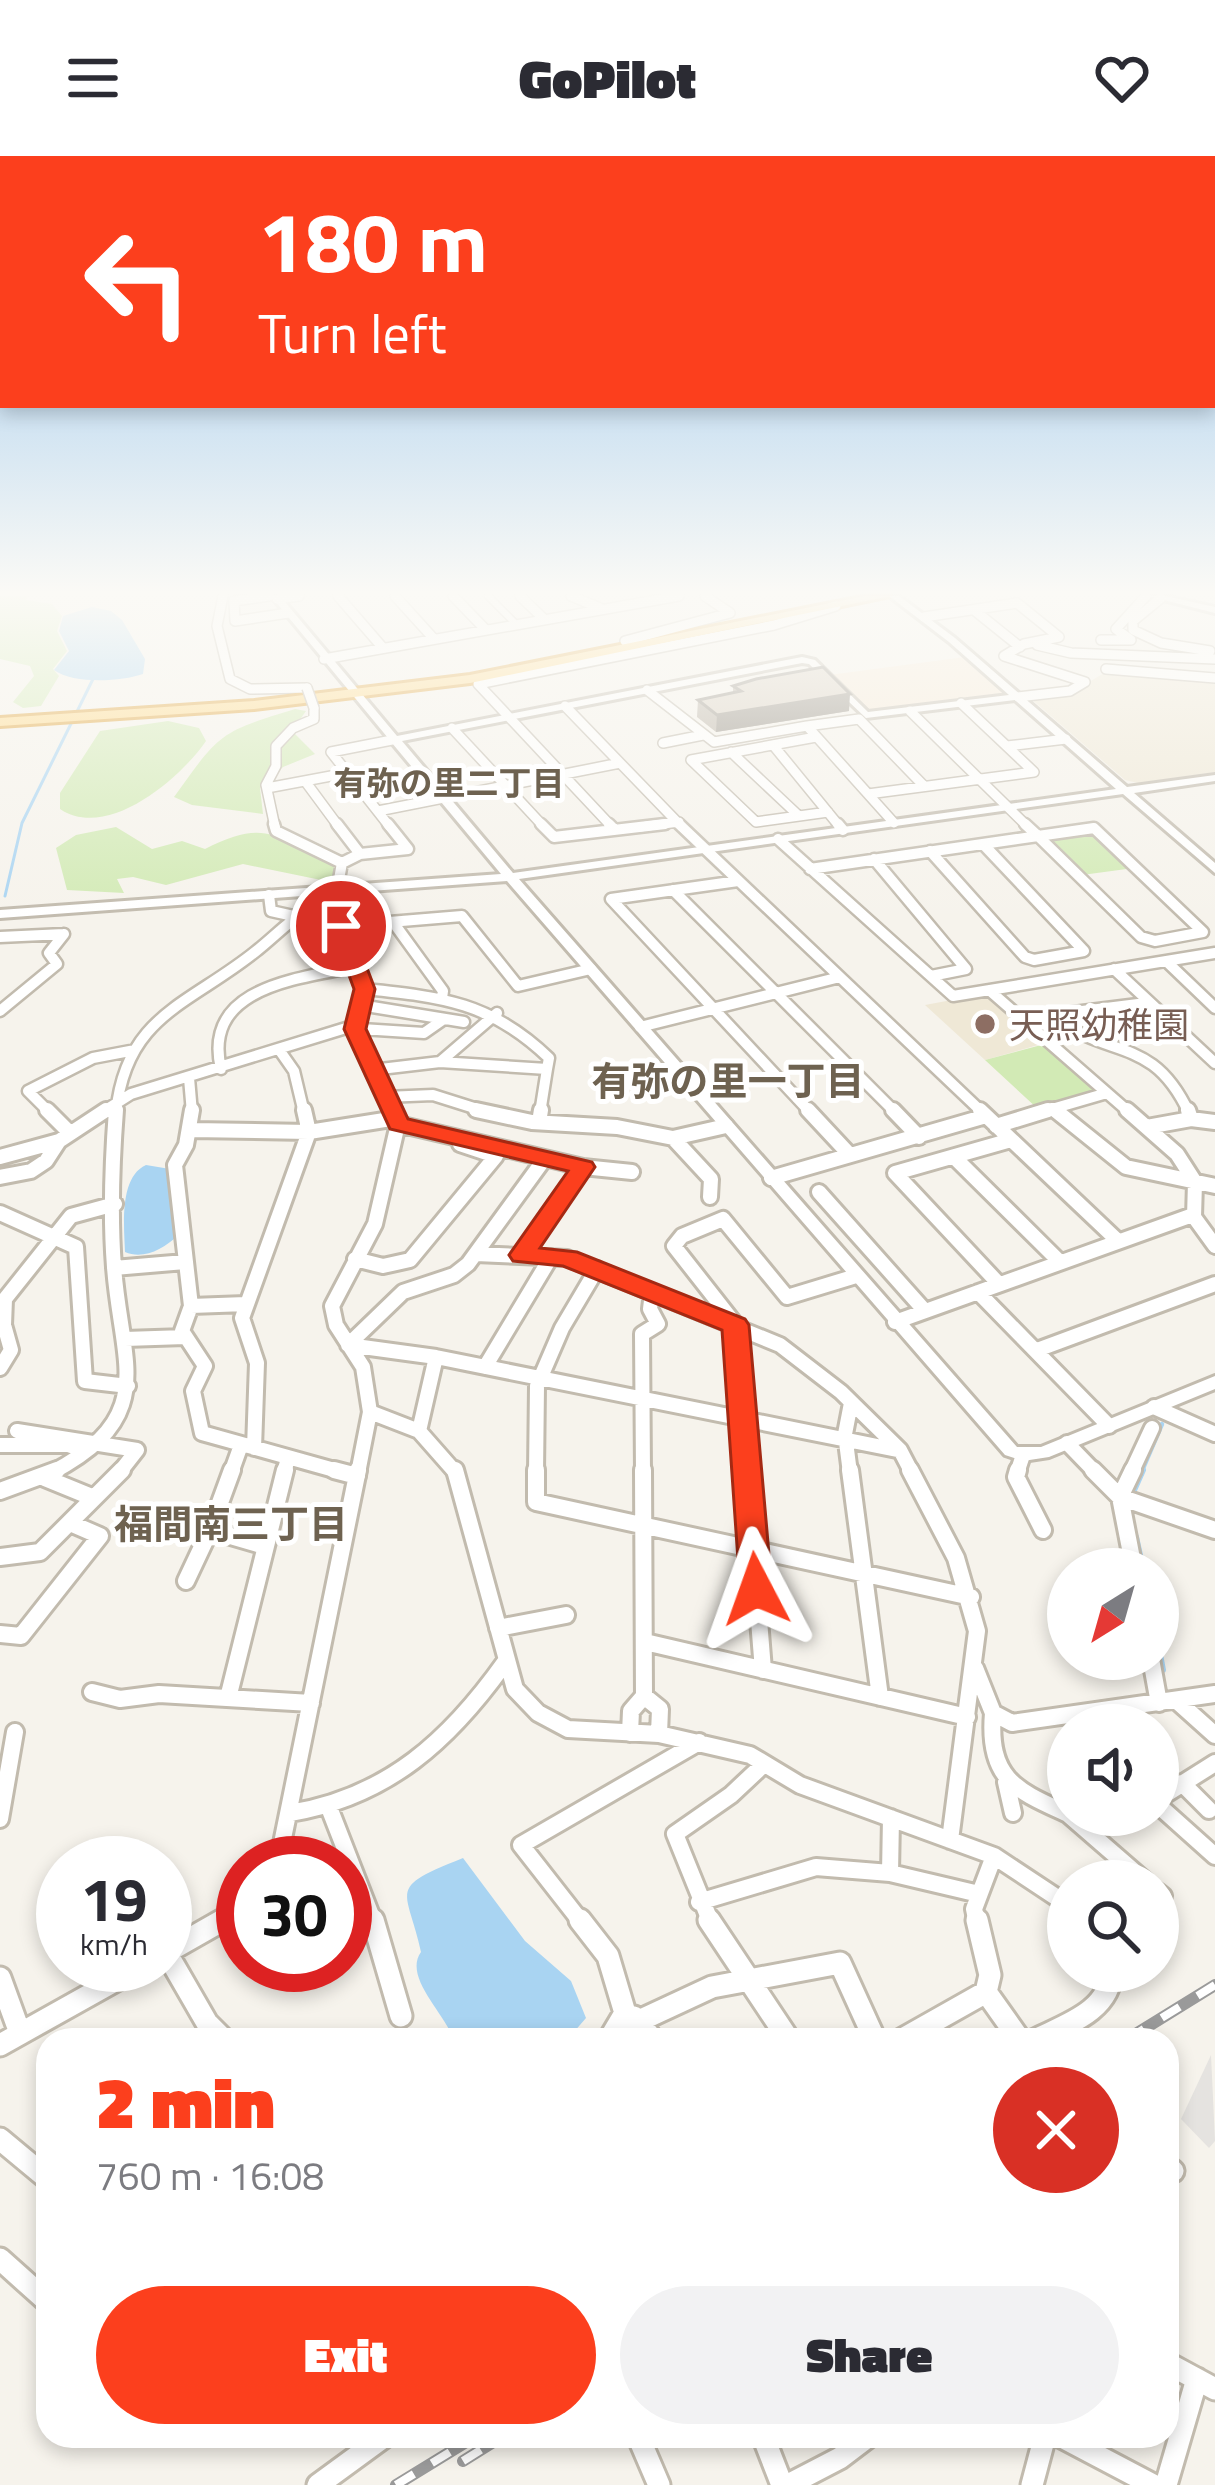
<!DOCTYPE html>
<meta charset="utf-8">
<style>
body{margin:0;font-family:"Titillium Web","Noto Sans JP",sans-serif;background:#f2f2f3;color:#2b2b33;height:100vh;display:flex;flex-direction:column;font-size:45px;white-space:nowrap}
*{box-sizing:border-box;margin:0}
p{font-size:39px;color:#7c7c81}
.icon{flex:none;width:66px;height:66px;fill:none;stroke:currentColor;stroke-width:2;stroke-linecap:round;stroke-linejoin:round}
.map{position:relative;flex:1;overflow:hidden}
.side{position:absolute;left:36px;top:1872px;width:1143px;height:420px;display:flex;flex-direction:column;background:#fff;border-radius:36px;box-shadow:0 6px 18px #0003}
.side>*{flex:none}
.hud{position:absolute;left:0px;top:0px;width:1215px;height:252px;box-shadow:0 6px 18px #0003;background:#fc3f1d;color:#fff;overflow:hidden}
.needle{width:78px;rotate:217deg}
.buttons{position:absolute;left:1047px;top:1392px;display:grid;gap:24px}
.buttons a{display:grid;place-items:center;width:132px;height:132px;border-radius:50%;background:#fff;box-shadow:0 6px 18px #0003;font-size:60px}
.speed{position:absolute;left:36px;top:1680px;display:flex;gap:24px;font-size:60px;font-weight:700;text-align:center}
.speed>*{display:grid;place-content:center;width:156px;height:156px;border-radius:50%;background:#fff;box-shadow:0 6px 18px #0003;line-height:1}
.speed small{font-size:30px;font-weight:400}
.speed .limit{border:18px solid #d22;background:#fff;color:#111}
.pin{position:absolute;display:grid;place-items:center;width:102px;height:102px;color:#fff;margin:-51px;border:6px solid #fff;border-radius:50%;box-shadow:0 3px 12px #0007}
.me{position:absolute;width:132px;margin:-66px;rotate:356deg;stroke-linejoin:round;filter:drop-shadow(0 0 9px #0008)}
.turn{display:flex;align-items:center;gap:42px;height:252px;padding:0 60px;font-size:54px}
.turn .icon{width:156px;height:156px;stroke-width:2.5}
.turn b{display:block;font-size:84px;line-height:102px}
.round{display:grid;place-items:center;flex:none;width:126px;height:126px;border-radius:63px;background:#f2f2f3}
.summary{display:flex;align-items:center;justify-content:space-between;height:204px;padding:0 60px}
h1{font-size:72px;font-weight:800;line-height:90px;color:#fc3f1d}
.cta{display:flex;gap:24px;margin-top:auto;padding:24px 60px}
.cta a{flex:1;height:138px;border-radius:72px;background:#fc3f1d;color:#fff;font-size:48px;font-weight:800;line-height:138px;text-align:center}
.cta a+a{background:#f2f2f3;color:#2b2b33}
header{display:flex;justify-content:space-between;align-items:center;height:156px;padding:0 60px;background:#fff;font-size:54px;font-weight:800}
.map>svg:first-child{display:block}
.commercial{fill:#f7ead8}
.education{fill:#efe8d6}
.green{fill:#d2eab5}
.parking{fill:#e5e3e0}
.water{fill:#a9d4f2}
.lines{fill:none;stroke-linecap:round;stroke-linejoin:round}
.stream-far2{stroke:#a9d4f2;stroke-width:3}
.stream-far1{stroke:#a9d4f2;stroke-width:4.5}
.stream{stroke:#a9d4f2;stroke-width:6}
.pedestrian-casing{stroke:#c2bbae;stroke-width:9}
.minor-far4-casing{stroke:#c2bbae;stroke-width:12}
.minor-far3-casing{stroke:#c2bbae;stroke-width:15}
.minor-far2-casing{stroke:#c2bbae;stroke-width:20}
.minor-far1-casing{stroke:#c2bbae;stroke-width:22}
.minor-casing{stroke:#c2bbae;stroke-width:27}
.tertiary-casing{stroke:#c2bbae;stroke-width:6}
.trunk-casing{stroke:#e0a43c;stroke-width:6}
.pedestrian{stroke:#fff;stroke-width:6}
.minor-far4{stroke:#fff;stroke-width:9}
.minor-far3{stroke:#fff;stroke-width:10}
.minor-far2{stroke:#fff;stroke-width:14}
.minor-far1{stroke:#fff;stroke-width:16}
.minor{stroke:#fff;stroke-width:21}
.tertiary{fill:#fff;fill-rule:evenodd}
.trunk{fill:#ffd985;fill-rule:evenodd}
.rail-casing{stroke:#9a9a9a;stroke-width:12}
.rail{stroke:#fff;stroke-width:8;stroke-dasharray:21;stroke-linecap:butt}
.minor-bridge-casing{stroke:#c2bbae;stroke-width:12;stroke-linecap:butt}
.minor-bridge{stroke:#fff;stroke-width:9}
.wall{fill:#bab2a6}
.shaded-wall{fill:#979187}
.building{fill:#d8cfc1;stroke:#979187;stroke-width:3}
.route{fill:#fc3f1d;stroke:#a42913;stroke-width:3}
.education-dot{fill:#8d6e63;stroke:#fff;stroke-width:4.5}
.labels{text-anchor:middle;dominant-baseline:central;stroke-width:10;stroke-linejoin:round;paint-order:stroke}
.far-neighbourhood-label{font-size:33px;font-weight:bold;fill:#6e6250;stroke:#fff}
.education-label{font-size:36px;fill:#785e54;stroke:#fff;text-anchor:start}
.neighbourhood-label{font-size:39px;font-weight:bold;fill:#6e6250;stroke:#fff}
</style>
<header><svg class="icon" aria-label="menu" viewBox="0 0 24 24"><path d="M4 6h16M4 12h16M4 18h16"/></svg>GoPilot<svg class="icon" aria-label="heart" viewBox="0 0 24 24"><path d="M12 20l-8-8c-3-5 5-10 8-4 3-6 11-1 8 4z"/></svg></header>
<div class="map">
<svg width="1215" height="2329" viewBox="0 0 1215 2329">
<rect width="100%" height="100%" fill="#f6f3ec"/>
<path class="commercial" d="M965,501L1007,537L872,558L829,519Z"/>
<path class="education" d="M1106,516L1215,523V616L1138,627L1125,624L1030,542L1072,536Z
M989,837L1045,887L985,904L925,849Z"/>
<path class="green" d="M0,440H28L25,444L52,448L62,460L57,475L67,495L53,513L59,520L41,550L23,552L13,546L34,520L30,510L0,503Z
M295,553L306,555L292,575L315,598L283,611L260,632L263,658L192,649L174,641C220,577 219,576 295,553Z
M168,565L199,572L206,585C180,623 107,685 60,653V637L100,575Z
M116,671L152,693L182,685L205,693C267,661 277,681 334,710V722L321,724L243,708L166,729L133,721L117,723L124,737L67,734L56,692L76,679Z
M1090,674L1134,712L1082,719L1045,682Z
M1045,888L1098,933L1097,936L1038,953L985,904Z"/>
<path class="parking" d="M1211,1899L1215,1985L1209,1992L1181,1963Z"/>
<path class="water" d="M92,451L111,455L122,464L145,503L143,518C120,526 73,528 54,514L69,495L59,475L63,460Z
M146,1009L170,1013L177,1080C164,1093 143,1104 125,1096C124,1070 119,1021 146,1009Z
M463,1702L525,1785L571,1825L586,1862L567,1884H454C445,1857 403,1821 421,1796C407,1731 385,1733 463,1702Z"/>
<g class="lines">
<path class="stream-far2" d="M1146,441L1215,457
M5,740L22,667L95,519"/>
<path class="stream-far1" d="M1141,1317L1162,1268"/>
<path class="stream" d="M1131,1341L1143,1314
M1136,1381L1143,1413
M1158,1488L1163,1514"/>
<g class="pedestrian-casing">
<path id="pedestrian" d="M488,440L517,469"/>
</g>
<g class="minor-far4-casing">
<path id="minor-far4" d="M223,440L217,470L230,523L250,533L307,532
M269,440L234,445L235,465L288,457
M338,440L383,492
M395,440L434,483
M453,440L486,474
M520,440L545,464
M571,440L600,452
M1161,442L1133,465V474L1161,487L1210,495
M277,443L299,440
M974,454L1020,491
M924,461L1017,447L1059,481L1024,488L1004,500L1085,526L1070,535L1018,541
M1101,484H1131L1116,473L1146,440
M625,485L730,457L705,440
M1037,489L1071,497L1215,503
M324,503L679,440
M1106,513L1215,522
M647,534L714,586L807,570L894,667
M565,550L682,671
M910,555L1028,671
M807,570L859,563L924,630
M452,572L544,671
M816,581L691,604L756,666L828,656
M663,587L703,579
M773,589L840,671
M1007,590L1066,583
M731,596L799,660
M305,625L339,671
M267,632L347,617
M868,638L1034,616L961,547
M378,655L620,607
M275,671L266,629L276,610V590L293,572L314,563V552
M390,671L331,596L392,584
M612,671L478,528L774,469L836,450
M640,671L679,666"/>
</g>
<g class="minor-far3-casing">
<path id="minor-far3" d="M274,668L276,675L342,707
M337,668L360,698
M541,668L554,681L665,668
M609,668L615,674
M679,668L983,957
M838,668L843,674
M1025,668L1038,680
M1094,672L1203,776L1155,785L1141,781L1038,680Z
M778,683L953,840L1215,797
M930,695L1025,801L1034,804L1084,795L983,688
M874,703L966,813L931,820
M342,707L360,698L408,693L388,668
M342,707L337,734L341,770L365,833L355,873L393,957
M810,713L1038,680
M738,725L611,743L811,957
M673,734L896,957
M269,739L271,755L298,761
M393,766L443,835L442,842
M341,770L462,760L518,830L591,813
M0,781L64,778
M1166,805L1215,852
M1114,813L1215,907
M365,833C442,841 491,846 549,902L547,913L440,906L372,914
M989,834L1130,957
M1146,847L1066,857L1057,863C1110,903 1153,880 1189,957
M360,849L464,866
M0,855L57,808L49,797L64,778
M640,871L840,821
M280,895L294,915L304,957
M440,906L497,857
M221,913C202,832 295,823 354,811
M189,922L192,957
M385,941L433,939L490,957
M1052,952L1059,957
M50,957L28,935L93,902L135,894
M101,957L131,938L346,872L424,877L444,863
M116,957C126,859 189,849 255,796C282,775 303,748 339,741
M540,957L547,913
M1038,957L1107,937"/>
</g>
<g class="minor-far2-casing">
<path id="minor-far2" d="M47,954L70,977
M192,954L186,989L175,1009L191,1150L182,1175L205,1210L193,1235L202,1277L345,1317
M476,954L532,966L617,971L673,982L726,970
M808,954L849,998
M893,954L919,981
M980,954L1118,1085
M1055,954L1126,1011L1215,1030
M1127,954L1177,998L1195,1026L1194,1061L1215,1090
M1188,954L1191,963
M539,966L541,954
M398,968L583,1011L522,1099
M996,970L1048,954
M1147,971L1191,963L1215,966
M192,974L309,976L397,962
M673,982L711,1023L710,1041
M0,1001L59,985
M954,1001L1060,1106
M583,1011L632,1016
M0,1021L31,1015L46,1005L59,985L106,954
M771,1022L986,960
M819,1036L925,1155
M0,1057L76,1091L85,1225L128,1230
M476,1098L567,1102L780,1189L841,1236L900,1294L912,1317
M355,1103L383,1110L410,1104L496,1000L460,988
M114,1112L185,1106
M999,1128L895,1017L1011,984
M978,1136L1109,1270
M191,1150L246,1148
M895,1166L1190,1060
M125,1183L185,1181
M348,1189L436,1201L897,1294
M348,1189L403,1136L454,1119L468,1108L543,1005
M1037,1194L1215,1128
M485,1211L551,1101
M0,1212L11,1194L4,1169L5,1143L71,1060L115,1048
M1154,1251L1215,1278
M370,1256L419,1275L456,1317
M17,1275L137,1294L119,1317
M419,1275L436,1201
M1067,1287L1096,1317
M0,1289H68L85,1295
M254,1292L257,1207L242,1162L309,976L304,954
M51,1317C160,1260 121,1208 114,1111C110,1059 112,1006 116,954
M231,1317L241,1289
M284,1317L288,1302
M358,1317L370,1256L363,1211L336,1169L332,1150L375,1068L398,968L392,954
M536,1317L537,1230L562,1172L597,1113
M643,1317L642,1178L658,1168L650,1153L652,1136
M748,1317L736,1169L674,1090L682,1080L723,1063L787,1141L856,1120
M850,1317L845,1278L851,1247
M1017,1317L1023,1299
M1131,1317L1152,1272"/>
</g>
<g class="minor-far1-casing">
<path id="minor-far1" d="M232,1314L210,1374L265,1390
M334,1314L357,1320
M455,1314L515,1533L538,1557L568,1573L659,1578L750,1599L800,1629L994,1700L1068,1749
M536,1314V1346L971,1441
M747,1314L763,1514
M850,1314L880,1541
M910,1314L956,1402L977,1475L950,1684
M1018,1314L1016,1321L1043,1374
M1093,1314L1120,1341L1215,1374
M1133,1314L1120,1341L1134,1413
M0,1335L57,1314
M94,1342L122,1314
M0,1401L40,1396L94,1342L45,1322
M186,1425L210,1374
M498,1472L566,1459
M0,1478L21,1480L100,1380L70,1367
M645,1486L967,1561
M1151,1503L1159,1547
M975,1512L993,1557L1012,1567L1215,1538
M92,1536L120,1543L159,1538L311,1547
M644,1540L660,1553L659,1578
M228,1542L285,1314
M1176,1544L1215,1579
M993,1557C987,1624 1018,1635 1068,1658
M630,1577L631,1555L644,1540L643,1314
M1006,1626L1013,1657
M1182,1627L1209,1654
M1158,1643L1215,1607
M1158,1649L1215,1700
M330,1654L374,1767
M290,1657C388,1641 450,1584 506,1505
M1069,1659L1145,1725
M891,1662L890,1717L979,1738
M0,1663L15,1576
M278,1707L358,1314
M1158,1736L1163,1740
M699,1746L816,1711L890,1717
M217,1767L243,1752
M582,1767L521,1689L699,1586
M711,1767L675,1678L731,1639L764,1608
M977,1767L974,1753L994,1700"/>
</g>
<g class="minor-casing">
<path id="minor" d="M373,1764L401,1860
M580,1764L608,1800L625,1857L609,1884
M709,1764L789,1884
M977,1764L990,1819L986,1836
M166,1796L207,1867L224,1884
M165,1797L223,1764
M0,1822L20,1877
M634,1861L653,1884
M641,1864L712,1831L840,1807L875,1884
M901,1884L986,1836L1020,1884
M1035,1884C1065,1869 1111,1855 1111,1815
M0,1889L143,1809
M0,1983L48,2023
M1167,2010L1173,2015
M0,2103L48,2146
M1167,2207L1215,2233
M638,2280L659,2329
M763,2280L782,2329
M1060,2280L1153,2329
M318,2329L385,2280
M788,2329L840,2302L869,2280
M1032,2329L1045,2280
M1166,2329L1197,2223"/>
</g>
<g class="tertiary-casing">
<path id="tertiary" d="M271,440H280L397,580L802,501L815,504L868,556L1009,539L949,486L889,440H899L955,482L1127,631L1215,619V625L1134,637L1215,707V717L1123,638L519,723L1017,1291H1041L1215,1220V1233L1049,1301L1023,1305L1005,1299L507,725L0,762V754L501,718L392,587L388,586V582ZM802,507L809,508L866,562L1015,544L1116,633L513,717L402,585Z
M1148,440H1165L1215,451V457Z"/>
</g>
<g class="trunk-casing">
<path id="trunk" d="M866,440H890L470,527L254,553L0,570V562L254,545L470,519Z"/>
</g>
<use href="#pedestrian" class="pedestrian"/>
<use href="#minor-far4" class="minor-far4"/>
<use href="#minor-far3" class="minor-far3"/>
<use href="#minor-far2" class="minor-far2"/>
<use href="#minor-far1" class="minor-far1"/>
<use href="#minor" class="minor"/>
<use href="#tertiary" class="tertiary"/>
<use href="#trunk" class="trunk"/>
<g class="rail-casing">
<path id="rail" d="M1126,1884L1215,1829
M463,2305L503,2280
M396,2329L476,2280"/>
</g>
<use href="#rail" class="rail"/>
<g class="minor-bridge-casing">
<path id="minor-bridge" d="M307,532L314,552"/>
</g>
<use href="#minor-bridge" class="minor-bridge"/>
</g>
<path class="wall" d="M733,530L849,555L716,576L697,561L698,544L733,537Z"/>
<path class="shaded-wall" d="M850,538L849,555L716,576L717,559Z"/>
<path class="building" d="M823,511L850,538L717,559L698,544L741,535L733,530L756,523Z"/>
<linearGradient id="sky" x2="0" y2="1"><stop stop-color="#8fc1ec"/><stop offset="0.57" stop-color="#fbfaf6"/><stop offset="1" stop-color="#fbfaf6" stop-opacity="0"/></linearGradient>
<rect width="1215" height="766" fill="url(#sky)"/>
<path class="route" d="M341,764L351,770L375,833L366,873L408,963L592,1006L595,1011L540,1092L577,1096L745,1163L749,1169L772,1433L768,1442H745L740,1433L722,1174L563,1110L513,1105L509,1099L568,1015L390,973L344,873L354,833L331,770Z"/>
<circle class="education-dot" cx="985" cy="868" r="12"/>
<g class="labels">
<g class="far-neighbourhood-label">
<text x="449" y="627">有弥の里二丁目</text>
</g>
<g class="education-label">
<text x="1009" y="868">天照幼稚園</text>
</g>
<g class="neighbourhood-label">
<text x="728" y="924">有弥の里一丁目</text>
<text x="231" y="1367">福間南三丁目</text>
</g>
</g>
</svg>
<div class="buttons">
<a><svg class="needle" viewBox="-14 -14 28 28"><path d="M0-13l5 13h-10z" fill="#e53935"/><path d="M0 13l5-13h-10z" fill="#7c7c81"/></svg></a>
<a><svg class="icon" aria-label="sound" viewBox="0 0 24 24"><path d="M4 9h4l5-4v14l-5-4H4zM17 9q2 3 0 6"/></svg></a>
<a><svg class="icon" aria-label="search" viewBox="0 0 24 24"><circle cx="10" cy="10" r="6"/><path d="M15 15l6 6"/></svg></a>
</div>
<div class="speed"><div>19<small>km/h</small></div><div class="limit">30</div></div>
<div class="pin" style="left:341px;top:770px;background:#d93025"><svg class="icon" aria-label="arrive" viewBox="0 0 24 24"><path d="M6 21V4h12l-3 4 3 4H6"/></svg></div>
<svg class="me" style="left:756px;top:1433px" viewBox="-20 -20 40 40"><path d="M0-17L14 15 0 8-14 15z" fill="#fc3f1d" stroke="#fff" stroke-width="4"/></svg>
<div class="hud">
<div class="turn"><svg class="icon" aria-label="left" viewBox="0 0 24 24"><path d="M17 20v-9H6M10 6l-5 5 5 5"/></svg><div><b>180 m</b>Turn left</div></div>
</div>
<section class="side">
<div class="summary"><div><h1>2 min</h1><p>760 m · 16:08</p></div><a class="round" style="background:#d93025;color:#fff"><svg class="icon" aria-label="close" viewBox="0 0 24 24"><path d="M6 6l12 12M18 6L6 18"/></svg></a></div>
<div class="cta"><a>Exit</a><a>Share</a></div>
</section>
</div>
